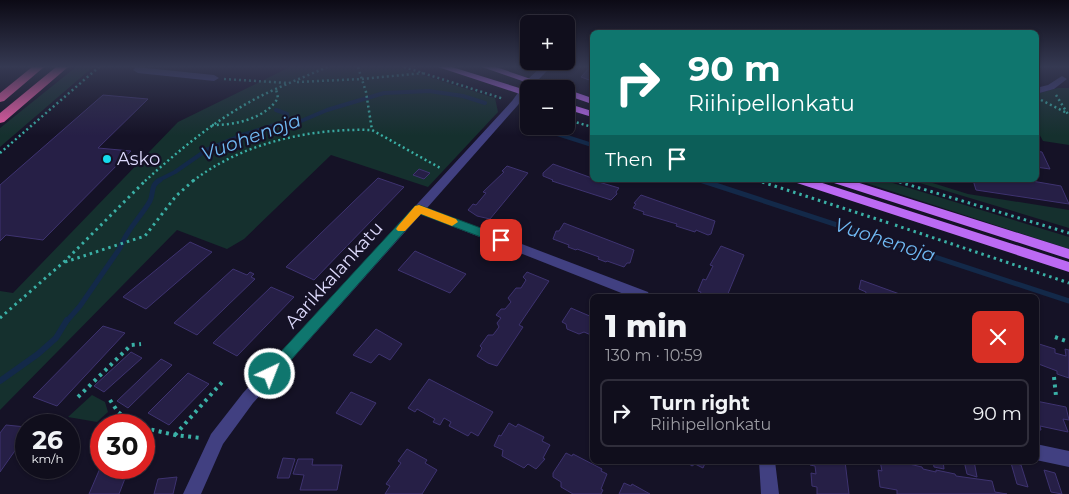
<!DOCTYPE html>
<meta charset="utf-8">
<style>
body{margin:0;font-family:Montserrat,sans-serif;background:#191725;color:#f1f3f6;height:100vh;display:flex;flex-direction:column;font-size:19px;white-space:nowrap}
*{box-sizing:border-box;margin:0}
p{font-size:16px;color:#9c9ca3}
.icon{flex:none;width:28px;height:28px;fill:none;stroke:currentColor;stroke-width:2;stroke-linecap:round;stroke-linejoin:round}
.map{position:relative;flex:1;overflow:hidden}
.drawer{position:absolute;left:590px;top:294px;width:449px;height:170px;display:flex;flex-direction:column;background:#100e1c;border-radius:8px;box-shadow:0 1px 4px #0004,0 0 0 1px #302e3b}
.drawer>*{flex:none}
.hud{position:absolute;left:590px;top:30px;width:449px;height:152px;border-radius:8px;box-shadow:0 1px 4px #0004,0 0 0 1px #302e3b;background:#0f766e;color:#fff;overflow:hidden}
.tools{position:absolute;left:520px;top:15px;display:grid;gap:10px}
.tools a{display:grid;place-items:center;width:55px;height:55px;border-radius:8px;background:#100e1c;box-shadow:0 1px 4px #0004,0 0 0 1px #302e3b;font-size:25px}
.speed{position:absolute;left:15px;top:414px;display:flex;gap:10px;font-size:25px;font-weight:700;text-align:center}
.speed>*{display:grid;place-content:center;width:65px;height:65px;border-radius:50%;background:#100e1c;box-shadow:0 1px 4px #0004,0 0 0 1px #302e3b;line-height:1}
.speed small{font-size:12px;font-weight:400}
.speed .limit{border:8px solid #d22;background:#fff;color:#111}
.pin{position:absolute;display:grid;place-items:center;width:42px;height:42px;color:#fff;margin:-21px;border-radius:10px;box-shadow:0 2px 8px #0006}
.me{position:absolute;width:55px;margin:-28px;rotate:43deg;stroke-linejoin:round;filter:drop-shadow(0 0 4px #0008)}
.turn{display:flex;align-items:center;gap:18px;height:105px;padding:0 15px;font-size:22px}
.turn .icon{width:65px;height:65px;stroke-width:2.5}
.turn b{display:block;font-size:35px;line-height:42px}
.then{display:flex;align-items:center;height:48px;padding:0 15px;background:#0003;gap:10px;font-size:19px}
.round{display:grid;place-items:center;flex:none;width:52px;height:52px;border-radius:8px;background:#191725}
.headline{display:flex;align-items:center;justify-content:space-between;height:85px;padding:0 15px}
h1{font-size:30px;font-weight:800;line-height:38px}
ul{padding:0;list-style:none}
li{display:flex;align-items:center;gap:15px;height:68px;margin:0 10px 8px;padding:0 5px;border:2px solid #302e3b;border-radius:8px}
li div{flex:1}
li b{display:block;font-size:19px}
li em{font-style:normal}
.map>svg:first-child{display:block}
.green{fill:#15302e}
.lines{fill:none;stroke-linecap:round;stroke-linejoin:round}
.stream-far2{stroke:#132949;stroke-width:4}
.stream-far1{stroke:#132949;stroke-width:5}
.stream{stroke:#132949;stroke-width:6}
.building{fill:#261f46;stroke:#3e3370}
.path-far2{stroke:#3ab0a6;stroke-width:2.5;stroke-dasharray:2 3;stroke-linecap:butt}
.path-far1{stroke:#3ab0a6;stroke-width:3;stroke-dasharray:2.5 4;stroke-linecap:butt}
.path{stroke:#3ab0a6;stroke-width:4;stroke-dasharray:3 4.5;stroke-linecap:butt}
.minor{fill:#414081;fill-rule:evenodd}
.major{fill:#bc6af3;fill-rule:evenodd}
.highway{fill:#f25ea9;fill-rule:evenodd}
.route{fill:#0f766e;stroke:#0a4d48}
.slow{fill:#f59e0b}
.poi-dot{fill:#15dcec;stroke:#151226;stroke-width:2}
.labels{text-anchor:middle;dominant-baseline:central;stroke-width:4.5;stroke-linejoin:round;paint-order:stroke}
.poi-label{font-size:18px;fill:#dddafc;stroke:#151226;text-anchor:start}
.street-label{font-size:18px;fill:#dddafc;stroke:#151226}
.water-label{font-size:19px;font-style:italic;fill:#70baf4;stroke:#151226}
</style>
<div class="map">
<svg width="1069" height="494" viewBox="0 0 1069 494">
<rect width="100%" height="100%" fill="#151226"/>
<path class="green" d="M76,67H93L0,147V128Z
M290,67H398L495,98L498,112L428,187L331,155L244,239L227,249L177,230L0,410V291L13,293L178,122Z
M1058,88H1069V145L1043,141L1036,128V94Z
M857,180H883L1069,237V249Z
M910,180H923L968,194L1069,210V228Z
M92,395L105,402L108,412L97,422L68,417Z"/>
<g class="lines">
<path class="stream-far2" d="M276,110L287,114L288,121
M545,130L592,145
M700,180L704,181
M157,181L175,172L208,149L242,135L288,121H301L327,110L384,93L429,91L463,96L485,103"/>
<path class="stream-far1" d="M700,180L1069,301
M66,322L80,306L120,248C126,230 141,217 150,201C154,193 150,185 160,180"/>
<path class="stream" d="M0,381L38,354L56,338L67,320"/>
</g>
<path class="building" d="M590,67H592V81L581,77Z
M103,95L148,99L98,148L131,151L43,240L6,235L0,241V185Z
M1036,151L1042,152L1050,169L1036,167Z
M553,164L592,178V180L619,188L616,192L617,194L611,200L552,181L553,180L543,176V173Z
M507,166L528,173L490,219L477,216L468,210L473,204L476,205L486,193L483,192L504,172L502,171Z
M419,169L430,173L424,179L413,175Z
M378,178L404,187L314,280L286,267Z
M973,180H1026L1061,186L1069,204L976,190Z
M641,195L715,221L711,234L708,235L696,230L695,232L676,226L677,224L643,214L644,212L633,208L636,204L634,203Z
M564,223L634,250L630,263H627L624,267L607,261L606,262L598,259L599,257L577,249L576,250L568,247L569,245L553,239L556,231H559Z
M190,242L212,252L146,309L123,297Z
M721,246L744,255L727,296H699L701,292L698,291L703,279L706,280L713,266L710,265Z
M415,251L466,274L450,293L398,270Z
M233,269L247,275L250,272L254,274L251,277L255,279L197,335L174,323Z
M527,272L549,281L519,325L523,327L497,366L488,363L477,356L482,348L480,346L488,335H493L499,327L497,323L501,318L496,315L501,309H505L511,302L508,298L516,288H521L526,280L523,277Z
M861,280L905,296H865L866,292L859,289Z
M271,287L294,297L237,356L213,343Z
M571,308L592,317V340L591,335L584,332L579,334L567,329L566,324L562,322Z
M103,326L125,333L57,406L33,397Z
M376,329L402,344L390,360L379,354L371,363L353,355Z
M1036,343L1055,349V353L1066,356L1065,349L1069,350V378L1057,374V371L1036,363Z
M131,352L142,358L104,392L94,386Z
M161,359L172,365L128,408L117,401Z
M188,373L209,384L169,425L148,413Z
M429,379L493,412L478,436L471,432L468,436L449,426L451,422L444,418L440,425L433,422L435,419L417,409L415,412L408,408Z
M351,392L376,403L361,425L336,413Z
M1036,401L1066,407L1069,420L1063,419L1068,432L1040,426L1041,430H1036Z
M509,423L516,427L518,424L544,437L542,441L550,445L543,458L545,459L536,469L528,464L524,468L502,456L503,450L494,446L499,435L501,436Z
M6,425L26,427V435L0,472V433Z
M407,449L427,460L425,463L437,470L422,494H385L390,486L386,484L401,463L398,461Z
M566,453L572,456L573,454L602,469L601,471L607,474L601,489L603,490L601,494H573L561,487V482L553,477V473Z
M283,458L295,459L289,478H277Z
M298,459H313L312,465H342L337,490H300L304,475L293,474Z
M685,461H706L703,468L695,464L692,466Z
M810,461H845L849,494H817V487L812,486L811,473L816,474L815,466L810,465Z
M880,461H896L922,467L923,469L936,472V470L955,474L956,476L992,481L995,492L1007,494H897V490L880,487L878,470L882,471Z
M933,461H943L944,469L934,467Z
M964,461H974L977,477L967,474Z
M1011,463L1021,465L1028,487L1017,484Z
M101,466L129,468L119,494H89Z
M1044,470L1055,473L1062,494L1051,492Z
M177,477L173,494H154L158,479Z
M624,483L631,486L632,484L650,494H619Z"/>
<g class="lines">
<path class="path-far2" d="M358,67L366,92L372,130L442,169
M404,67L504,99
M224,79L288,83
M297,82L362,79L423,73
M1056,95L1069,116
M1041,100L1067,113
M572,121L592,127
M212,125C235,125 265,119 278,98L276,89
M0,153L99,67
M756,180L760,181
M893,180L897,181
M145,181C176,153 209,125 246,104C272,89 300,79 327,67
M193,181C242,143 310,128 372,130"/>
<path class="path-far1" d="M756,180L889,223
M893,180L1069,233
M895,225L1069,283
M65,262L145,236L176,196L194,180
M0,318L66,260L146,180"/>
<path class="path" d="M1055,337L1069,342
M1054,377L1056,396
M78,397L131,345L141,344
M110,400L118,412L134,425
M144,428L175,435L201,438
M175,435L223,381"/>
<path class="minor" d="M136,67L214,75L219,78L214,81L138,73L133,70Z
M541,67H551L529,89L518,105L427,208L648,292L650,296H629L421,214L253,403L223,444L201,494H183L211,434L243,393L512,101L528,79Z
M1062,76L1067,79L1054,89L1036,94V88L1048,85Z
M1036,444L1069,451V467L1036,460Z
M759,461H775L779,494H761Z"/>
<path class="major" d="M438,67H452L529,91V97Z
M482,67H496L560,89H545Z
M566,89L592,98V104L566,95Z
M566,103L592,111V117L566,109Z
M795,180H813L1069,262V272L797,183Z
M832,180H850L1069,249V259L834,183Z"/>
<path class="highway" d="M32,67H44L4,101L0,102V93Z
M56,67H68L4,122L0,123V113Z"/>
</g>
<linearGradient id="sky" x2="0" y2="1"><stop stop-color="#0c0a15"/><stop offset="0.49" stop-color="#353952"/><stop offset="1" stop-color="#353952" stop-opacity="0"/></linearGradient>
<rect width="1069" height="136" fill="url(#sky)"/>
<path class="route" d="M419,205L505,237L507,240L505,243H497L420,214L275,378L270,380L265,378L263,374L265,369L415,206Z"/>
<path class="slow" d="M419,205L456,219L458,222L452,226L421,214L405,231H398L396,229L398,226L415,206Z"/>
<circle class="poi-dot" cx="107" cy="159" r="5"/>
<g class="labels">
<g class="poi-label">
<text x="117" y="159">Asko</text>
</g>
<g class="street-label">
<text transform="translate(334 275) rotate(-48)">Aarikkalankatu</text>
</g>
<g class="water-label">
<text transform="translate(251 137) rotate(-20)">Vuohenoja</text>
<text transform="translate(885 240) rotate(18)">Vuohenoja</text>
</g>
</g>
</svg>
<div class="tools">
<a>+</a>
<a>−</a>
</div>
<div class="speed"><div>26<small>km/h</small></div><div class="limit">30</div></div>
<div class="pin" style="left:501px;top:240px;background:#d93025"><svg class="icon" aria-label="arrive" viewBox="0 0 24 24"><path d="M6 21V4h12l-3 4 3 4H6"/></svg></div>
<svg class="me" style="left:270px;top:374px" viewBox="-20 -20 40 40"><circle r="17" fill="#0f766e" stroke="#fff" stroke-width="3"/><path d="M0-11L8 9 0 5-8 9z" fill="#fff"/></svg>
<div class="hud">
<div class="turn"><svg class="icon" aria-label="right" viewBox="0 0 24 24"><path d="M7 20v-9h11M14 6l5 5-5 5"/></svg><div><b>90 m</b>Riihipellonkatu</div></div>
<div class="then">Then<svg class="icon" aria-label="arrive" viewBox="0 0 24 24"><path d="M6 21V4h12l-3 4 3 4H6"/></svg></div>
</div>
<section class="drawer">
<div class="headline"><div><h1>1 min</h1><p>130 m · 10:59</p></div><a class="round" style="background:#d93025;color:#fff"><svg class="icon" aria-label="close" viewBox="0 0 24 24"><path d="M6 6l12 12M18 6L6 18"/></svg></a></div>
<ul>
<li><svg class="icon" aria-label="right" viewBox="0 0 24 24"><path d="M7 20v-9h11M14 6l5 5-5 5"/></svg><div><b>Turn right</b><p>Riihipellonkatu</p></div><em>90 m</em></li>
</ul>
</section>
</div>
